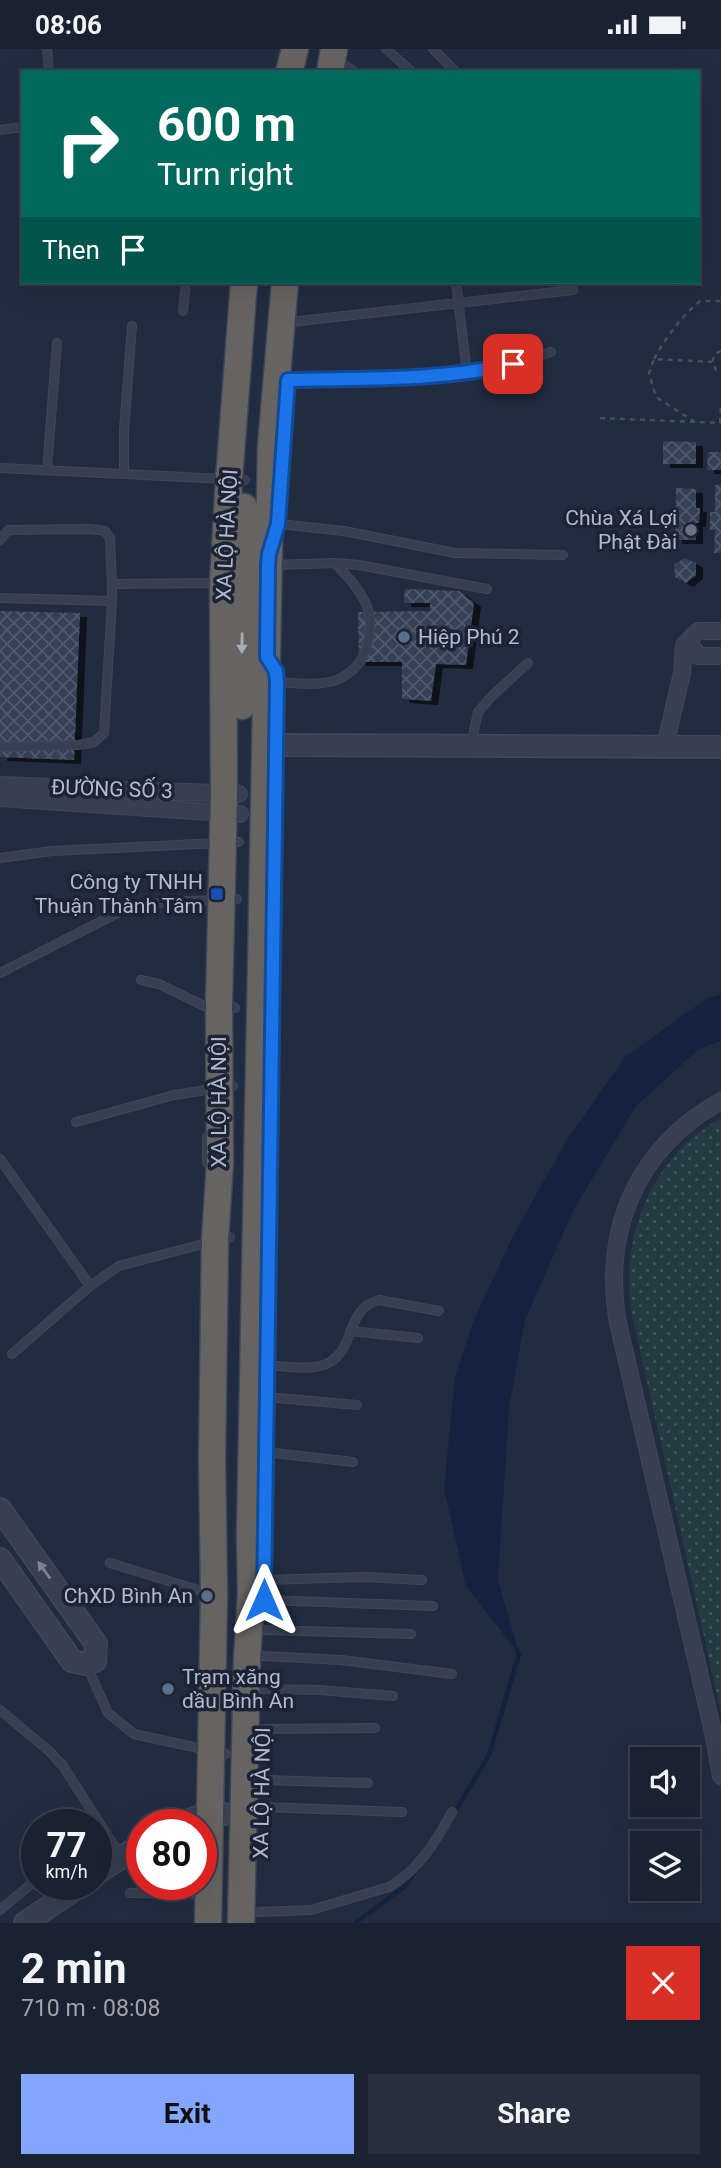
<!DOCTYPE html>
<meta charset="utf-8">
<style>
body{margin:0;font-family:Roboto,sans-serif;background:#272e3c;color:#f1f3f6;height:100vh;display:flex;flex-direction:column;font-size:26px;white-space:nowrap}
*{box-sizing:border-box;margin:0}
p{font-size:23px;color:#9fa3ab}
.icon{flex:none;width:38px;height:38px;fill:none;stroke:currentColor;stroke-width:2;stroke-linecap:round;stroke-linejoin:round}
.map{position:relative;height:1874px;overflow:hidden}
.sheet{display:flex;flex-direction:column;background:#1a2130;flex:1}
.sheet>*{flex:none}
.banner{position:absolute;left:21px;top:21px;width:679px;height:214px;border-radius:0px;box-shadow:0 7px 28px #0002,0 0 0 2px #383e4c;background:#00695c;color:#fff;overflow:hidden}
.fabs{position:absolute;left:630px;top:1698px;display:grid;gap:14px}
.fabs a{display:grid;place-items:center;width:70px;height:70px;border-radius:0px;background:#1a2130;box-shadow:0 7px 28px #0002,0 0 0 2px #383e4c;font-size:35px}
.speed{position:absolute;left:21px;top:1760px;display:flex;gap:14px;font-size:35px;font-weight:700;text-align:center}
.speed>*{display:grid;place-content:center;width:91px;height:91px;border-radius:50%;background:#1a2130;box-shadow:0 7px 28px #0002,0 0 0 2px #383e4c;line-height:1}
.speed small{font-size:18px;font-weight:400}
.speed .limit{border:10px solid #d22;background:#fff;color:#111}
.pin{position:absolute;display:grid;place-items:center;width:60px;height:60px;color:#fff;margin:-30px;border-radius:14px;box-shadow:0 4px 10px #0006}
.me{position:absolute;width:77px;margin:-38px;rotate:0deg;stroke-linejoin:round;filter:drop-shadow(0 0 5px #0008)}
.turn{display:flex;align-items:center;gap:24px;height:147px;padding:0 21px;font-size:32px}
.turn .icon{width:91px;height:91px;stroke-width:2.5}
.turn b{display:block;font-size:49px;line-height:60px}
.then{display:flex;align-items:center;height:66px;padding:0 21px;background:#0003;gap:14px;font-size:26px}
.round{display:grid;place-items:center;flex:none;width:74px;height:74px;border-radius:0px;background:#272e3c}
.summary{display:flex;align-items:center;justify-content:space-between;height:119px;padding:0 21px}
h1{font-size:42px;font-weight:700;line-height:52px}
.button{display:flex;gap:14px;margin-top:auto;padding:14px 21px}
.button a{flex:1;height:80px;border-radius:0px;background:#84a6ff;color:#111;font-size:28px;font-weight:700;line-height:80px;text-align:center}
.button a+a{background:#272e3c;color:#f1f3f6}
.status{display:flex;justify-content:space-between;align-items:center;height:49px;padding:0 35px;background:#1a2130;direction:ltr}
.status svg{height:19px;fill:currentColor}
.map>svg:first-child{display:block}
.grass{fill:url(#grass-dots)}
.water{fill:#14223f}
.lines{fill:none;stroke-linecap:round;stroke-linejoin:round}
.stream{stroke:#14223f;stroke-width:4.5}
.building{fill:url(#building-cross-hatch);filter:url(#shadow)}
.service-casing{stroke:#404759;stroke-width:10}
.minor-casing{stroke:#404759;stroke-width:18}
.tertiary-casing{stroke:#404759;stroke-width:24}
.trunk-casing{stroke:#3f4658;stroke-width:29}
.path{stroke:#3e5459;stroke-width:2.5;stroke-dasharray:5 5;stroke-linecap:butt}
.service{stroke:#373f50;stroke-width:8}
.minor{stroke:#373f50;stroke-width:16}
.tertiary{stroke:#373f50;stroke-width:21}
.trunk{stroke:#666462;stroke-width:26}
.oneway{fill:#a7adbb}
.oneway2{fill:#7b8394}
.route-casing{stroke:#114b97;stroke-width:18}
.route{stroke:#1a73e8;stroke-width:12}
.worship-dot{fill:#6b7280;stroke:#1c2335;stroke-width:2.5}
.service-dot{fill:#5c6f8a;stroke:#1c2335;stroke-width:2.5}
.transit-dot{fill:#1a4fb4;stroke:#1c2335;stroke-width:2.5}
.labels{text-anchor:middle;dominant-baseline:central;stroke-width:7;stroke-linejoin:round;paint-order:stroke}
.poi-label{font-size:21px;fill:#b3bacb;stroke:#1c2335;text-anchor:end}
.street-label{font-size:21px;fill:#b3bacb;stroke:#1c2335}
</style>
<div class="status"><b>08:06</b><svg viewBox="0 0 49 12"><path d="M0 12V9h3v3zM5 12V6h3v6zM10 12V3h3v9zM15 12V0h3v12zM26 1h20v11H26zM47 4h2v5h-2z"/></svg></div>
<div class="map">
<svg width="721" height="1874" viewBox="0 0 721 1874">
<defs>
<pattern id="grass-dots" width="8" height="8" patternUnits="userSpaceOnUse" patternTransform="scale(1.75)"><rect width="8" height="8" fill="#243b41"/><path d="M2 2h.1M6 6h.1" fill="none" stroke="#41555b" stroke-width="1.8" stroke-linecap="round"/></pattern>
<pattern id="building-cross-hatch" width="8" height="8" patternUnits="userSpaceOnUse" patternTransform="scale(1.75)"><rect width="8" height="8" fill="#343f57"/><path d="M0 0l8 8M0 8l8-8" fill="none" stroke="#4f596e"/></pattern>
<filter id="shadow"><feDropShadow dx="7" dy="4" stdDeviation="0" flood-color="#0009"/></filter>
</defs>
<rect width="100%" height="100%" fill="#222c40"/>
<path class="grass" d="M721,1069V1663L632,1265C619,1187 651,1109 721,1069Z"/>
<path class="water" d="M721,945V992L699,1000L636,1057L574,1160L525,1271L509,1359L498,1531L519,1605L466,1537L444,1440L455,1327L473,1273L512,1189L565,1094L625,1008L706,950Z"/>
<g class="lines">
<path class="stream" d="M453,1766L489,1706L519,1605L517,1601
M355,1874L404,1838L417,1820"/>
</g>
<path class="building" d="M663,392L696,393V415H663Z
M708,403H721V421H707Z
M715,436H721V504H714L715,481H710V463H715Z
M676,439L696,440V459H700L699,474H696V491H675Z
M684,509L696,514V526L686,534L675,528L674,516Z
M405,540L459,542L474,554L466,616L436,615L431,652L402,650V613H359L358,563L430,562V554H404Z
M0,562L80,564L74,711L0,708Z"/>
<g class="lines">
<g class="service-casing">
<path id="service" d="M47,0L49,23
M386,0L412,23
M433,0L456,23
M338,12L355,23
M0,81L23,78
M456,233L467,324
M183,262L186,233
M291,273L573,241
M288,331C348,330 407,331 467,324C496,321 524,312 551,303
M0,419L245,431
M47,420L57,294
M124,425V381L132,277
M278,475L344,482L455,504L563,506
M0,491L8,481L90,480L105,482L110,489L112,535
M335,514L359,516L487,540
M274,516L335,514C346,526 358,538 365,553C376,575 368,613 346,626C328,639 298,634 277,633
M0,549L112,552V535L218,534
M471,696L478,663L493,646L528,614
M0,698L79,696L94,693L104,684L112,552
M0,809L52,802L239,793
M0,924L131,857L169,853L237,850
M141,931L159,935L204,957L219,953L235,959
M76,1073L174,1046L233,1037
M207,1088V1113L217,1114
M0,1110L90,1237
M350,1282L418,1289
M12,1305L90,1237L119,1217L230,1188
M267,1316C283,1317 305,1321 321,1317C358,1306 343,1260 379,1251L439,1262
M266,1348L357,1356
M265,1403L353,1413
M110,1514L211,1545
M264,1531L364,1528L422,1531
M264,1551L433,1557
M263,1581L411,1585
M263,1607L341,1611L452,1625
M87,1617L108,1664L134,1685L226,1705
M263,1640L319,1641L393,1647
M0,1661L49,1702L63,1717L121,1808
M263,1680L375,1679
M262,1731L368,1734
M262,1758L402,1763
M130,1844L204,1845
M0,1861L37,1830
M259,1863L311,1861L389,1838C418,1822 437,1791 452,1763"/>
</g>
<g class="minor-casing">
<path id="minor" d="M689,592L698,607H721
M665,697L682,624L684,596L698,582H721
M0,736L239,745
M0,749L240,765
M721,1052C637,1099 602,1180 618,1274L713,1683L721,1727"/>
</g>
<g class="tertiary-casing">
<path id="tertiary" d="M275,696L721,698
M0,1460L96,1595L95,1612L86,1615L72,1612L0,1510
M176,1776L203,1766L224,1765
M96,1825L142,1795
M25,1874L81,1836"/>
</g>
<g class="trunk-casing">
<path id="trunk" d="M289,23L295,0
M330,23L334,0
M242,657L244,458
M208,1874L214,1545L212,1410L215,1191L220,1114L219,953L224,745L223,534L229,430L244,233
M241,1874L247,1611L251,1546L250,1487L271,397L285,233"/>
</g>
<path class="path" d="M721,302L715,305L712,313L716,321L721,323
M654,310C667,287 680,269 700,252H721
M600,369L721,374
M695,373L656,348L649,324L654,310L712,313
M720,374L721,358"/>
<use href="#service" class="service"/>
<use href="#minor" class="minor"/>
<use href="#tertiary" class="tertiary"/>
<use href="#trunk" class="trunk"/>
</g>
<defs><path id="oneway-solid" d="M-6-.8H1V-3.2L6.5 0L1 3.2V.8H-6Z" transform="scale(1.75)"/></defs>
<use class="oneway" href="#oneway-solid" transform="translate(242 594) rotate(91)"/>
<use class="oneway2" href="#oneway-solid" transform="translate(44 1521) rotate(-126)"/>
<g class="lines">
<g class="route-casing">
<path id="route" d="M264,1551L277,634L276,622L267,608L268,517L269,505L278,475L288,331C364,329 439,332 513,315"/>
</g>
<use href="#route" class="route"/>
</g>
<circle class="worship-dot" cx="691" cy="481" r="7"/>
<g class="service-dot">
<circle cx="404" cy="588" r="7"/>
<circle cx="207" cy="1547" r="7"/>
<circle cx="168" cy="1640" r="7"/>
</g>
<rect class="transit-dot" x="210" y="838" width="14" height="14" rx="3.5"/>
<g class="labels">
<g class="poi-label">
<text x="677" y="469">Chùa Xá Lợi<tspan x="677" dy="24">Phật Đài</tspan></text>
<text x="418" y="588" text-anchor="start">Hiệp Phú 2</text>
<text x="203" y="833">Công ty TNHH<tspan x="203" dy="24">Thuận Thành Tâm</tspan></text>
<text x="193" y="1547">ChXD Bình An</text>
<text x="182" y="1628" text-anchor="start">Trạm xăng<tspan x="182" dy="24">dầu Bình An</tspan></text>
</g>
<g class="street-label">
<text transform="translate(227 486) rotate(-87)">XA LỘ HÀ NỘI</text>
<text transform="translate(112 740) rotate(2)">ĐƯỜNG SỐ 3</text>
<text transform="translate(219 1053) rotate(-90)">XA LỘ HÀ NỘI</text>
<text transform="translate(262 1744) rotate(-89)">XA LỘ HÀ NỘI</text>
</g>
</g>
</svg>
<div class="fabs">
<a><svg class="icon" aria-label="sound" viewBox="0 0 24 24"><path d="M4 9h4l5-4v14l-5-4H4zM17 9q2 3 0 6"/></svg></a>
<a><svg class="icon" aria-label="layers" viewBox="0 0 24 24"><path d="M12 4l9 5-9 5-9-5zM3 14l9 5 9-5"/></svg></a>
</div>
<div class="speed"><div>77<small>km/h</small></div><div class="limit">80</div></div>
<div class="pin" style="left:513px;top:315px;background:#d93025"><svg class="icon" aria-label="arrive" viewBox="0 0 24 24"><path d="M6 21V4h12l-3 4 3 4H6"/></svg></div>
<svg class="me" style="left:264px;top:1551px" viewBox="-20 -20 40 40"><path d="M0-17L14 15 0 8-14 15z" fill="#1a73e8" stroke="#fff" stroke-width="4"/></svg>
<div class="banner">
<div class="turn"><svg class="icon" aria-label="right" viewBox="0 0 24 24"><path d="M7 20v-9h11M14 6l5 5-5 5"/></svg><div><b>600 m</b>Turn right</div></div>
<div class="then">Then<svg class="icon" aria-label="arrive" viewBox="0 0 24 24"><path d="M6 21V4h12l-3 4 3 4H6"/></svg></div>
</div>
</div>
<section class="sheet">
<div class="summary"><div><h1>2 min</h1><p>710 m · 08:08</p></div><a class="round" style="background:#d93025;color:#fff"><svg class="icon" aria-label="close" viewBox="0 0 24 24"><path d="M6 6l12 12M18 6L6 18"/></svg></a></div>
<div class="button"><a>Exit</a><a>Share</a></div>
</section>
